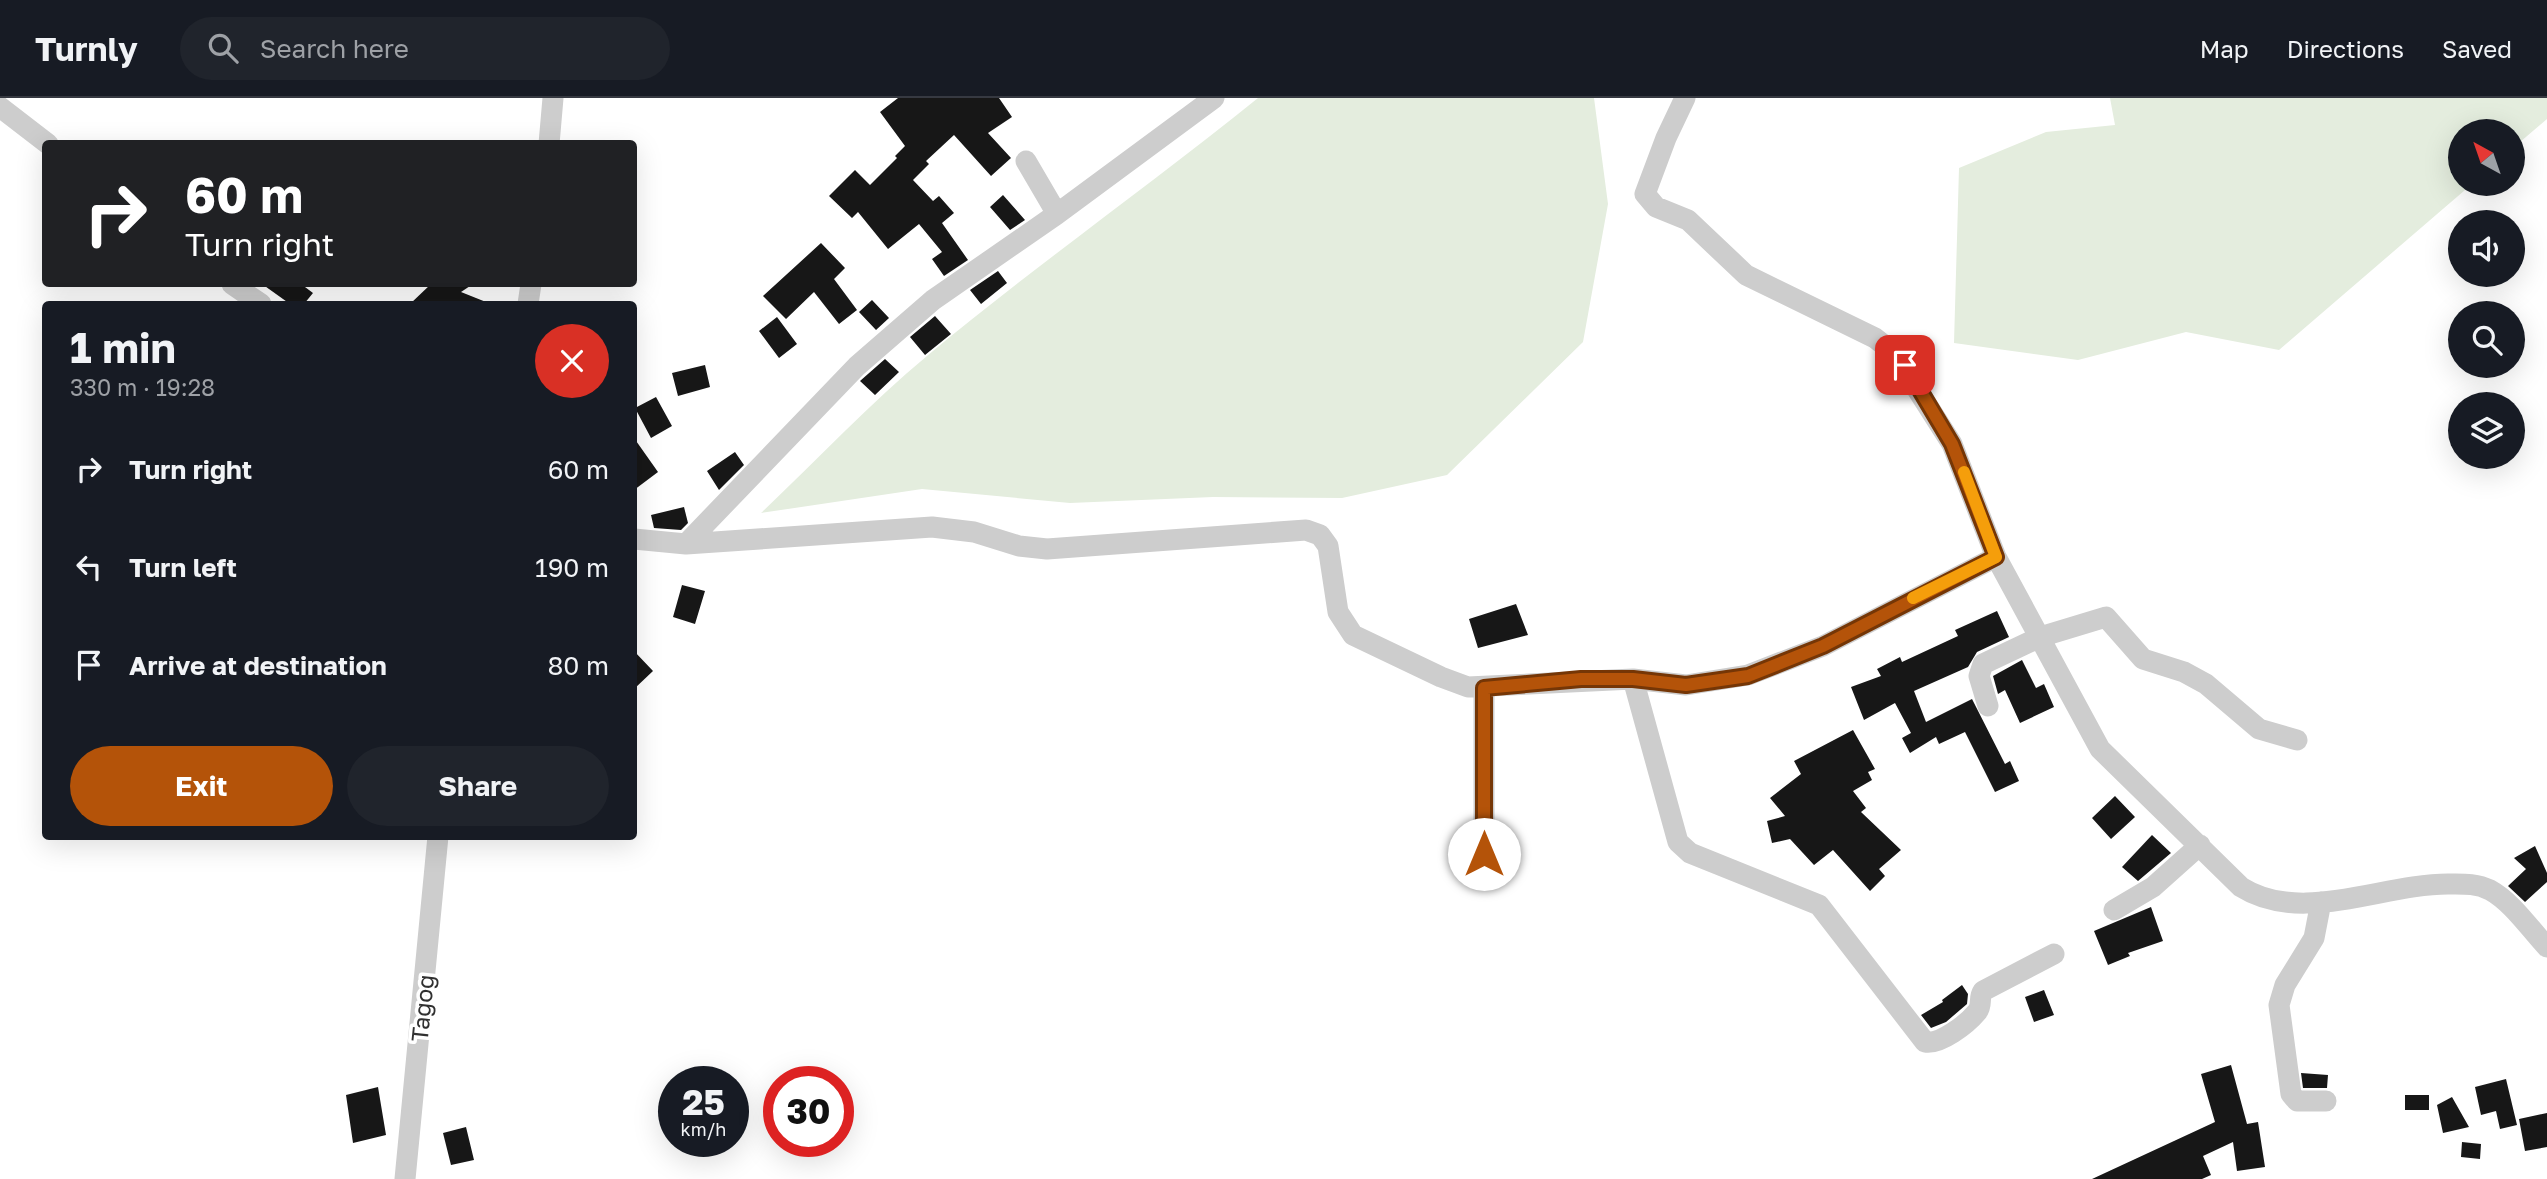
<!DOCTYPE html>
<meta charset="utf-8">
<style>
body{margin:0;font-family:"Golos Text",sans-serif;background:#20242c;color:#f1f3f6;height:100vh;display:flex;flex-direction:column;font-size:26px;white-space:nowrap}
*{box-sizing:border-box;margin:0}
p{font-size:23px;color:#9ea1a6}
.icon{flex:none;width:38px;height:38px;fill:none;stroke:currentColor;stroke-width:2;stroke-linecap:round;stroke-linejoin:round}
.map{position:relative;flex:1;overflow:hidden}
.side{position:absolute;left:42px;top:203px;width:595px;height:539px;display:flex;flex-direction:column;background:#171b24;border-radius:7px;box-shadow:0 7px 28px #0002}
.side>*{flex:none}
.guide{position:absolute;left:42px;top:42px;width:595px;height:147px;border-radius:7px;box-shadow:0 7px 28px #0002;background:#202124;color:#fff;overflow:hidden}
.needle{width:46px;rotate:320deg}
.controls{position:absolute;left:2448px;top:21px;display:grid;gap:14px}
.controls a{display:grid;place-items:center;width:77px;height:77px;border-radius:50%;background:#171b24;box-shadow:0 7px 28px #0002;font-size:35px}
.speed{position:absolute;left:658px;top:968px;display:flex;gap:14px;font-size:35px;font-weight:700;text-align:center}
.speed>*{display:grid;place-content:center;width:91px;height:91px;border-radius:50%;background:#171b24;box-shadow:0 7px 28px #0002;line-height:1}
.speed small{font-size:18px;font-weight:400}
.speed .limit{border:10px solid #d22;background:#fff;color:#111}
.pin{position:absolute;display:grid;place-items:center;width:60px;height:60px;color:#fff;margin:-30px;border-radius:14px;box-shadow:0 4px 10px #0006}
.me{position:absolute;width:77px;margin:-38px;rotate:0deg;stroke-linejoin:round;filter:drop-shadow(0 0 5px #0008)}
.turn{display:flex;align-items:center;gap:24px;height:147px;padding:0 28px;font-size:32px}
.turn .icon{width:91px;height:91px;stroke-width:2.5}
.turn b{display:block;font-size:49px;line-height:60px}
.round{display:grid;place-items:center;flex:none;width:74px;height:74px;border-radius:37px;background:#20242c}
.summary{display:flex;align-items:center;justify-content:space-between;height:119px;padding:0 28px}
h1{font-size:42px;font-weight:700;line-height:52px}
.button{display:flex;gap:14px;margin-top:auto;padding:14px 28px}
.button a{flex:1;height:80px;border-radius:42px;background:#b45309;color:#fff;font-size:28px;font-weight:700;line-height:80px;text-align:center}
.button a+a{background:#20242c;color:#f1f3f6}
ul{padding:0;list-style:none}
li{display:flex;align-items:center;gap:21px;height:98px;padding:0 28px}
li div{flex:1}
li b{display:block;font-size:26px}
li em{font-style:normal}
header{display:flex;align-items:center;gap:42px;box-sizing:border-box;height:98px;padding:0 35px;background:#171b24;border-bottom:2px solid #363941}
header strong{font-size:33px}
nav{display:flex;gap:38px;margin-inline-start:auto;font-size:24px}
.search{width:490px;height:63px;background:#20242c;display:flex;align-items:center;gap:18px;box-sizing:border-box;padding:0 24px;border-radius:38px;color:#9ea1a6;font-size:26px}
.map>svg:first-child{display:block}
.green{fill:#e4edde}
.building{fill:#171717}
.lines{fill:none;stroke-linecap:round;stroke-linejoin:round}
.minor{stroke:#cdcdcd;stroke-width:21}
.route-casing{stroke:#753606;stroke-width:18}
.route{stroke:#b45309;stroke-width:12}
.slow{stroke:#f59e0b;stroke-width:12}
.labels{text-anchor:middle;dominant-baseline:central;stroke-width:7;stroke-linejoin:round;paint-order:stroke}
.street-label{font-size:23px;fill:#303030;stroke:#fff}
</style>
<header>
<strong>Turnly</strong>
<div class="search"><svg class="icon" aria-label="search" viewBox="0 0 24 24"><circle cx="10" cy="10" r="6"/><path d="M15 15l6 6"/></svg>Search here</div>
<nav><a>Map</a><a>Directions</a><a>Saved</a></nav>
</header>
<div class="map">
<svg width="2547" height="1081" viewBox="0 0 2547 1081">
<rect width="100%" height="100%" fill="#fff"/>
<path class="green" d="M1258,0H1594L1608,106L1583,244L1447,377L1342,400L1213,399L1070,405L922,391L761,415C816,363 869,306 927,258C1035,168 1149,88 1258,0Z
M2110,0H2547V21L2513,50V33H2460V86H2472L2279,252L2186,234L2078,262L1954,245L1959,70L2046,34L2115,27Z"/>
<path class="building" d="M898,0H999L1012,19L988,35L1011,60L991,78L954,37L926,63L929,66L913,82L933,103L939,98L954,115L942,125L968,162L944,178L932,161L942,154L919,126L888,151L858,114L852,120L829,98L855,72L870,87L897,60L895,58L905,48L880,14Z
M1003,97L1025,122L1010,132L990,109Z
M821,145L845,170L834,181L857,212L839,226L814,194L786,221L763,198Z
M998,173L1007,185L981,206L970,192Z
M262,186H301L313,195L304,206H290Z
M431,186H473L461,194L491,206H410Z
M872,202L889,220L876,232L859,214Z
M935,218L951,236L925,257L910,239Z
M777,219L797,246L779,260L759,233Z
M885,261L899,274L875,297L860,283Z
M705,267L710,289L678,298L672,275Z
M656,299L672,328L651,340L635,310Z
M634,340L658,374L634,392Z
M735,354L744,367L719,392L707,373Z
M684,409L688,425L681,432L654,430L651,417Z
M682,487L705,493L695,526L673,519Z
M1516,506L1528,537L1478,550L1469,521Z
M1997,513L2009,539L1977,554L1968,569L1914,593L1926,624L1972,601L2005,666L2010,663L2019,683L1995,694L1965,634L1939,646L1936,639L1910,655L1902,640L1911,635L1895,605L1864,622L1851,589L1881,578L1877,571L1900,559L1902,564L1958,538L1955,532Z
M634,553L653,573L634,591Z
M2022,562L2036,590L2044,586L2054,609L2020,625L2005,592L1998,596L1993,578Z
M1853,632L1875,671L1868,674L1872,682L1853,693L1866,710L1861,714L1901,752L1879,771L1885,778L1870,793L1833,752L1814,767L1790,741L1772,745L1767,723L1785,718L1770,700L1801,676L1794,663Z
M2115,698L2135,719L2111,741L2092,720Z
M2152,737L2171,755L2138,783L2122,769Z
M2535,748L2547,775V784L2525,804L2508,788L2526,771L2514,760Z
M2151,809L2163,843L2128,855L2130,858L2108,867L2094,833Z
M1962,887L1968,896L1967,906L1946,924L1931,930L1921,917L1943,904L1942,902Z
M2044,892L2054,917L2034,924L2025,899Z
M2231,967L2247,1026L2258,1024L2265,1069L2237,1073L2233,1044L2203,1058L2211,1077L2202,1081H2092L2215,1024L2201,976Z
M2301,975L2328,977L2327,990H2303Z
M2506,981L2517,1027L2500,1031L2496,1013L2481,1017L2475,989Z
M378,989L386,1037L353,1045L346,997Z
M2405,997H2429V1012H2405Z
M2452,999L2469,1029L2443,1035L2437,1007Z
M2547,1015V1049L2525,1053L2519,1021Z
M466,1029L474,1062L451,1067L443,1035Z
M2462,1044L2481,1046L2480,1061L2461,1059Z"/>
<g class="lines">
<path class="minor" d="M1685,0L1666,40L1645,96L1656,109L1688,122L1746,177L1875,240L1894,255L1952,346L1996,459
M0,9L48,46
M549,46L553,0
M1026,63L1057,116
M232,186L261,206
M528,206L531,186
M634,441L686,446L932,429L974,434L1019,448L1047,451L1306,432L1320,437L1328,448L1338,514L1353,537L1441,579L1468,589L1633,581L1686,587L1748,577L1823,548L1996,459L2100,651L2241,789C2301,827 2382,786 2448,786C2462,786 2476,785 2490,792C2512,804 2530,831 2547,849
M686,446L857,268L933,202L1057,116L1214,0
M1633,581L1678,744L1690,755L1819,807L1925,944C1940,947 1967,926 1977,914C1983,907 1978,900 1983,893L2054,856
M1988,608L1979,578L1983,566L2040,539L2106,519L2143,561L2184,574L2206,586L2259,631L2297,642
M1484,756V589
M2321,804L2314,840L2285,887L2279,907L2291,996L2297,1003H2326
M2114,812L2153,789L2200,747
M405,1081L438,738"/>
</g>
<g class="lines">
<g class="route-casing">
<path id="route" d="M1484,756V590L1581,581H1633L1686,587L1748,578L1823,548L1996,459L1952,346L1905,267"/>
</g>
<use href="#route" class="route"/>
<path class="slow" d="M1913,500L1996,459L1964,374"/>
</g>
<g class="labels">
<g class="street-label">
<text transform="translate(422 910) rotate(-84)">Tagog</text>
</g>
</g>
</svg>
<div class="controls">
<a><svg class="needle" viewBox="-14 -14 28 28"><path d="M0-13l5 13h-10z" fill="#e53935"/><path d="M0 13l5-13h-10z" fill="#9ea1a6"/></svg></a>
<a><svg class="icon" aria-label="sound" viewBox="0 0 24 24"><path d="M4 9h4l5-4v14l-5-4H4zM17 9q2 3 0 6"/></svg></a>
<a><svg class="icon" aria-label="search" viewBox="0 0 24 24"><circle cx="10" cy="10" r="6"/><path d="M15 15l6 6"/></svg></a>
<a><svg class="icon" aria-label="layers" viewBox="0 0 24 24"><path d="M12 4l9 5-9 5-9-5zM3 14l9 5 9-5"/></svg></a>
</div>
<div class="speed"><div>25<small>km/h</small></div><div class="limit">30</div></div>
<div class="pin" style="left:1905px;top:267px;background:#d93025"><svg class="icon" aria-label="arrive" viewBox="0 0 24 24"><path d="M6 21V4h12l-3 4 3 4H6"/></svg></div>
<svg class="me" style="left:1484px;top:756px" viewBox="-20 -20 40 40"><circle r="19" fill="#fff"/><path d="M0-13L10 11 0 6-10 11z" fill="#b45309"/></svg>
<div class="guide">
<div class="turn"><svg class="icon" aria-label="right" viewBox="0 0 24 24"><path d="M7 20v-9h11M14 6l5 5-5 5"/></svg><div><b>60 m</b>Turn right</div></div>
</div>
<section class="side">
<div class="summary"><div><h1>1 min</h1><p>330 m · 19:28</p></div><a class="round" style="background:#d93025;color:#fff"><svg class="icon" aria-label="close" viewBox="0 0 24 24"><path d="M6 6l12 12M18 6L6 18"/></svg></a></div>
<ul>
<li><svg class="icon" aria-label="right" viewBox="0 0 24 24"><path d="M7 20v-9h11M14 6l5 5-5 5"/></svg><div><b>Turn right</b></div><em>60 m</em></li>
<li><svg class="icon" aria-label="left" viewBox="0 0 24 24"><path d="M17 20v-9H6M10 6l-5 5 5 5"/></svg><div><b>Turn left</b></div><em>190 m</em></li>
<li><svg class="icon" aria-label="arrive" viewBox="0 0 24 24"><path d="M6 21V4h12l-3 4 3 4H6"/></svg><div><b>Arrive at destination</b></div><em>80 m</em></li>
</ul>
<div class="button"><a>Exit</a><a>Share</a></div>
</section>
</div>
